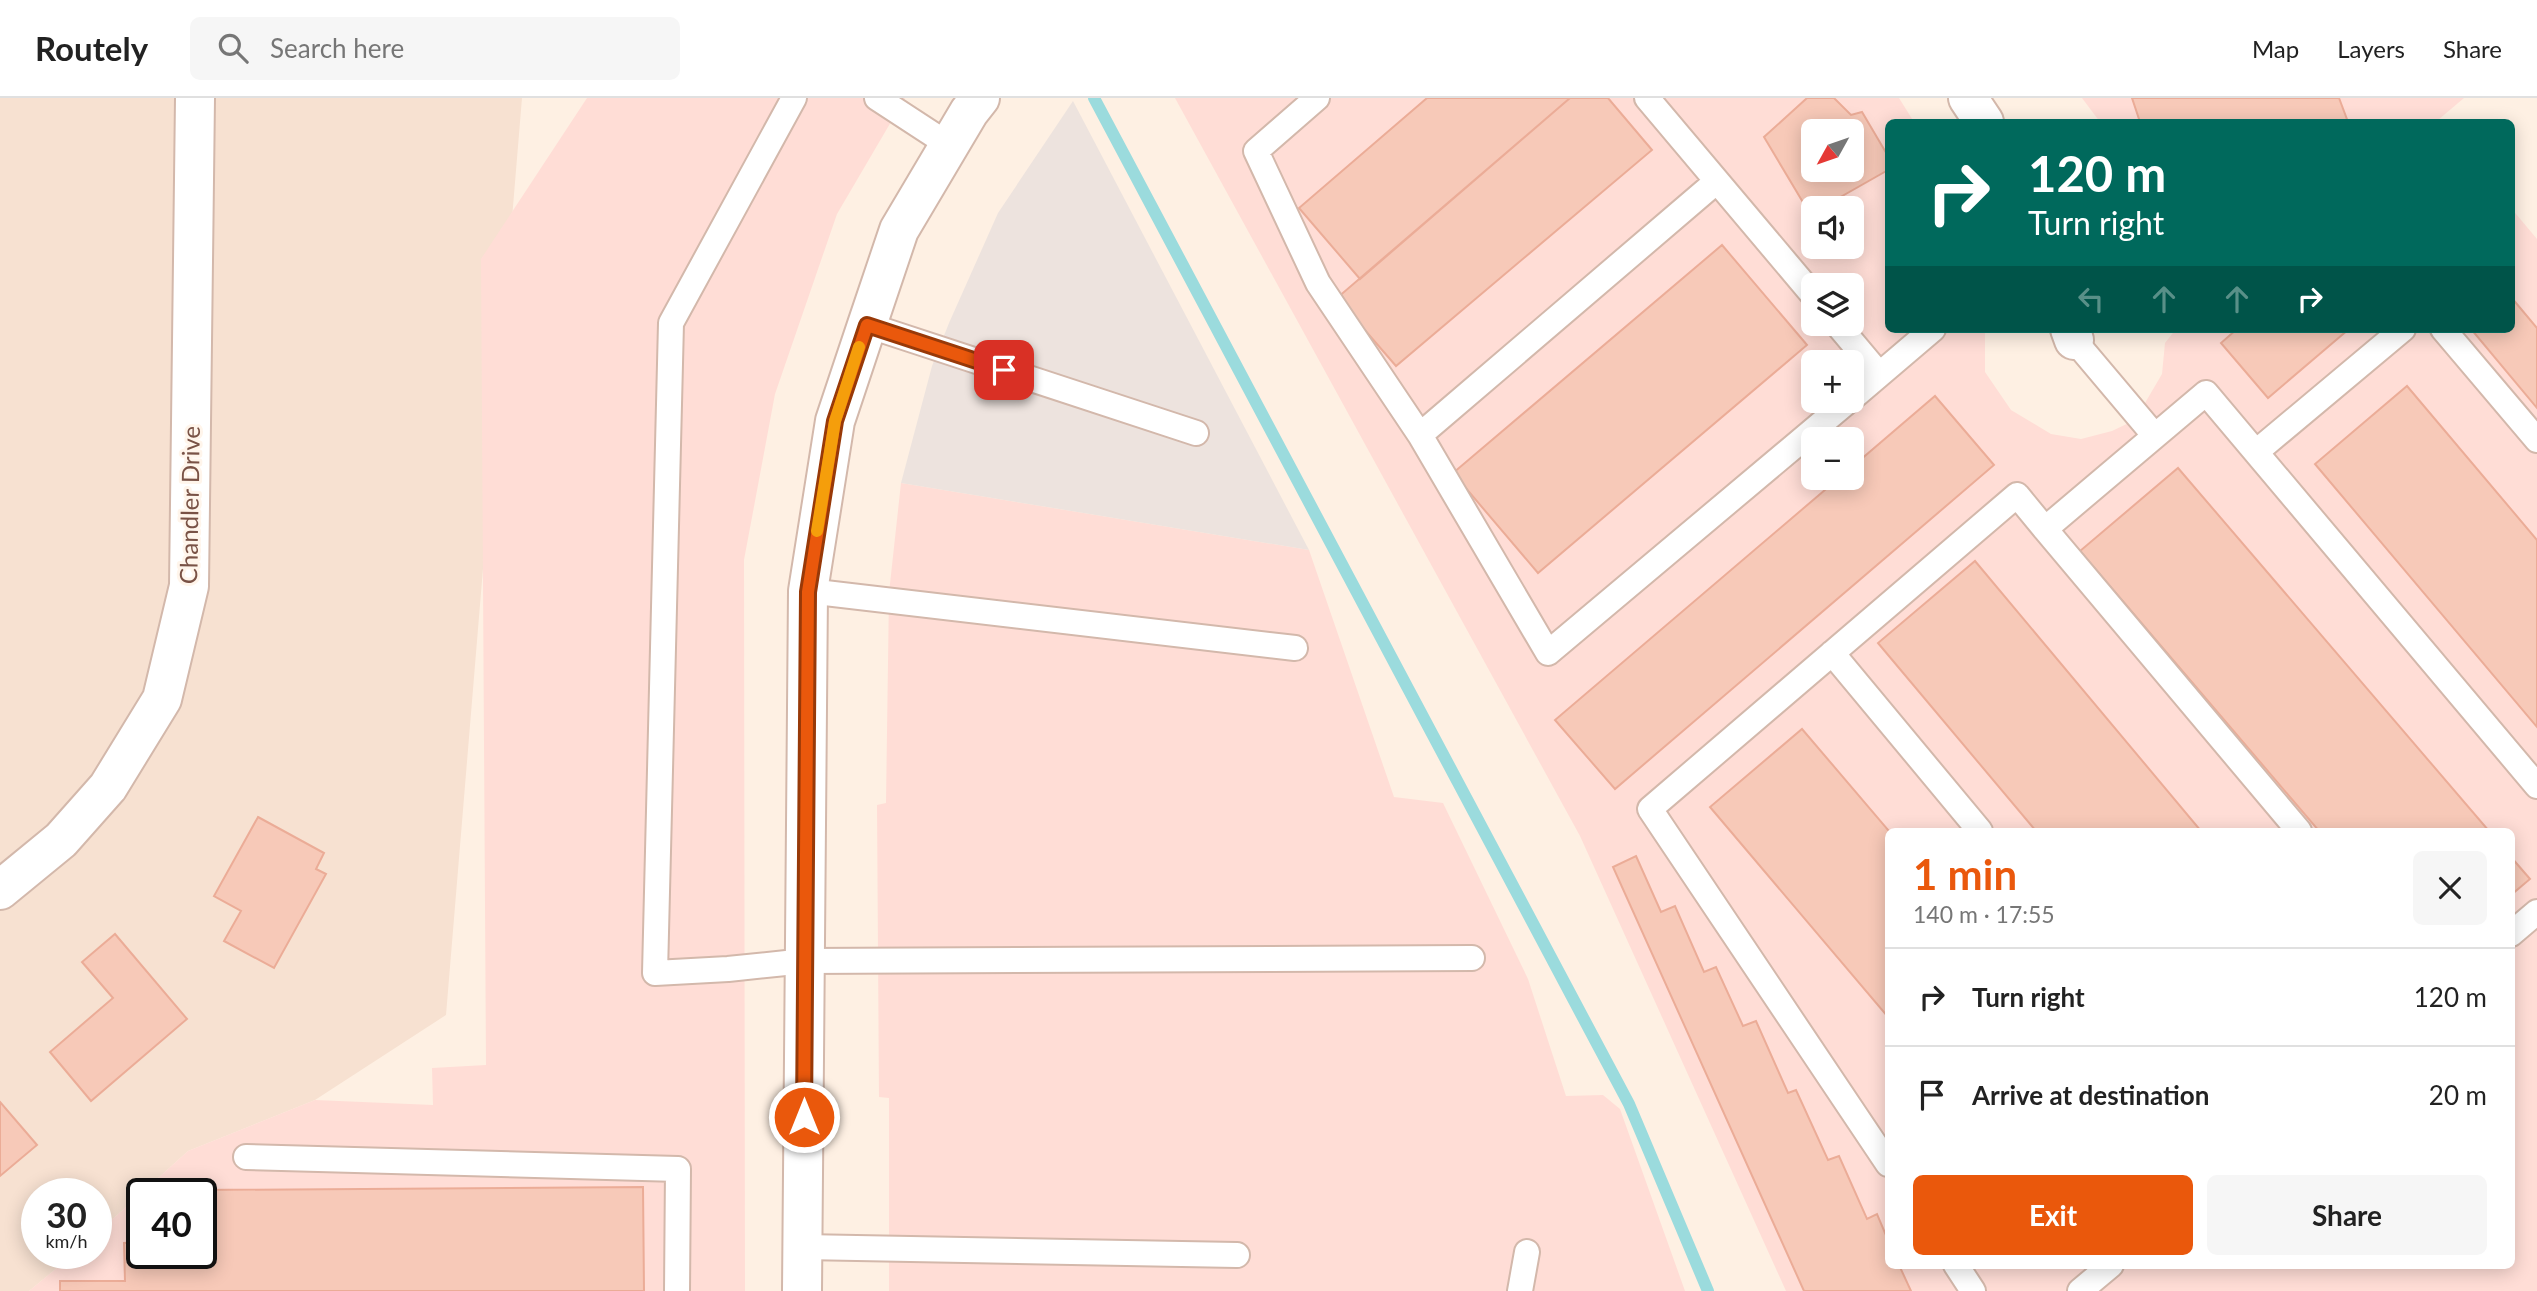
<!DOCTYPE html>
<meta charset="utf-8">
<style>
body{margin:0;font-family:Lato,sans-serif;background:#f6f6f6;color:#222;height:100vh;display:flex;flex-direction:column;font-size:26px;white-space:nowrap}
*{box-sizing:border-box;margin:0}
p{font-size:23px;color:#767676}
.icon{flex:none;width:38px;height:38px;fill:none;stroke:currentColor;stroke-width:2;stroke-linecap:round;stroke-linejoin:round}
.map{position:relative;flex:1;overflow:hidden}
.drawer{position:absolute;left:1885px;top:730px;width:630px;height:441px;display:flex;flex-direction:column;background:#fff;border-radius:10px;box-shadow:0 4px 18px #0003}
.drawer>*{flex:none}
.hud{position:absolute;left:1885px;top:21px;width:630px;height:214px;border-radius:10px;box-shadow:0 4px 18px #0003;background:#00695c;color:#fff;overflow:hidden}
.needle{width:46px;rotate:230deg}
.controls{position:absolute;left:1801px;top:21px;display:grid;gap:14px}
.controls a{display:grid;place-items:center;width:63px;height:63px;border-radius:10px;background:#fff;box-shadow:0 4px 18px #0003;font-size:35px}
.speed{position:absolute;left:21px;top:1080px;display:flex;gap:14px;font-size:35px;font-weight:700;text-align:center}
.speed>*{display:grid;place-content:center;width:91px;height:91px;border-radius:50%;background:#fff;box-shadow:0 4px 18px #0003;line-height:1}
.speed small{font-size:18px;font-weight:400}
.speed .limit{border:4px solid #111;border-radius:10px;background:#fff;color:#111}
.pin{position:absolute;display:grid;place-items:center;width:60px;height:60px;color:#fff;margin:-30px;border-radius:14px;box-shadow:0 4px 10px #0006}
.me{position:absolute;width:77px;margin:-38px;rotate:0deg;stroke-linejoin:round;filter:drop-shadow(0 0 5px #0008)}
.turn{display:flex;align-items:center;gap:24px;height:147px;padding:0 28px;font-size:32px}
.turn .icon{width:91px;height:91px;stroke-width:2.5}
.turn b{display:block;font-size:49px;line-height:60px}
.lanes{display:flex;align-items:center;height:66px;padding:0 28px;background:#0003;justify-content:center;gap:35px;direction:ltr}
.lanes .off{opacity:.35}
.round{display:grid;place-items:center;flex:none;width:74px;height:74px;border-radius:10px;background:#f6f6f6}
.headline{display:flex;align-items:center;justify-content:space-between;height:119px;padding:0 28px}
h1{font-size:42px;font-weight:700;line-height:52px;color:#ea580c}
.action{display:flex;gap:14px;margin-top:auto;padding:14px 28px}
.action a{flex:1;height:80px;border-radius:10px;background:#ea580c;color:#fff;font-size:28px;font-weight:700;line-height:80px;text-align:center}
.action a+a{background:#f6f6f6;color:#222}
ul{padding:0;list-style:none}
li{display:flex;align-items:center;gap:21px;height:98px;padding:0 28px;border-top:2px solid #e0e0e0}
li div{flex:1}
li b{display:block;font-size:26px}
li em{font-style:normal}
header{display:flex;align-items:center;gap:42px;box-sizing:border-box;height:98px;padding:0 35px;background:#fff;border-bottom:2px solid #e0e0e0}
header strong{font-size:33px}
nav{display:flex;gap:38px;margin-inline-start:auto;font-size:24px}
.search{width:490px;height:63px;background:#f6f6f6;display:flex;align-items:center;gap:18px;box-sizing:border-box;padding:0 24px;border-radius:10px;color:#767676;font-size:26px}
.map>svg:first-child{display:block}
.residential{fill:#f7e1d1}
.commercial{fill:#ffddd6;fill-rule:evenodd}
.industrial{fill:#ede3de}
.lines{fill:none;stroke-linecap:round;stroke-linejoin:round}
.stream{stroke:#9bdbdd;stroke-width:12}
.building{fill:#f7c9b8;stroke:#ebac97;stroke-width:2;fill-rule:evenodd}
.service-casing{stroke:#d3b8ab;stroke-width:28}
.minor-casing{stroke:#d3b8ab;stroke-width:42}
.tertiary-casing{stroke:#d3b8ab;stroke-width:42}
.service{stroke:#fff;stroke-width:24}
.minor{stroke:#fff;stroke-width:38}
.tertiary{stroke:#fff;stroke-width:38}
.route-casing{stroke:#983908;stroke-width:18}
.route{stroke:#ea580c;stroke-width:12}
.slow{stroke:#f59e0b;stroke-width:12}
.labels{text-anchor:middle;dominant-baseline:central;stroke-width:6;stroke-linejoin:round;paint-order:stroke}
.street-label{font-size:24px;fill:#795246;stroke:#fff5eb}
</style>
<header>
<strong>Routely</strong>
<div class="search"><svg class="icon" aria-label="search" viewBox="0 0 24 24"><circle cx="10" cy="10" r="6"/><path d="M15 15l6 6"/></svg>Search here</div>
<nav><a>Map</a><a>Layers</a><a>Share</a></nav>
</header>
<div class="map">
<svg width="2537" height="1193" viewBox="0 0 2537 1193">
<rect width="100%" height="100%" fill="#fef0e3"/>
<path class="residential" d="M0,0H522L446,917L315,1002L188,1053L96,1136V1096H37V1155H75L29,1193H0Z"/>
<path class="commercial" d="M587,0H905L837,116L775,296L744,462L745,1193H29L75,1155H96V1136L188,1053L315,1002L433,1007L432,970L486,967L481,161ZM142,1096H201V1155H142Z
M1175,0H1899L1914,24H1888V231H1985V274L2011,312L2051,336L2081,341L2112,333L2135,322L2162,276L2165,245L2176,231H2511V110L2537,141V1193H1786L1580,738ZM1813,33H1852V72H1813ZM1813,110H1852V149H1813ZM1813,187H1852V226H1813ZM1813,264H1852V303H1813ZM1813,341H1852V380H1813ZM1888,733H2511V1167H1888Z
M2082,0H2464L2438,22L2440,24H2100Z
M901,385L1309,452L1394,699L1443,705L1528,881L1566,998L1603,997L1620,1011L1685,1193H889V1000L879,999L877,707L886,705L889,495Z"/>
<path class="industrial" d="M1073,3L1309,452L901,385L932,268L949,225L998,115Z"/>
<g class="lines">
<path class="stream" d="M1094,0L1629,1006L1708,1193"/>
</g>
<path class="building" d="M1427,0H1570L1360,181L1299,110Z
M1570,0H1608L1652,52L1396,268L1337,200Z
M1807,0H1834L1851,17L1862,14L1888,58V72L1821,110H1813V115L1810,116L1764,39ZM1813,33H1852V72H1813Z
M2132,0H2339L2348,24H2140Z
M1722,147L1807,247L1538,475L1453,375Z
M2511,199L2537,230V310L2471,231H2511Z
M2237,231H2349L2268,300L2221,245Z
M2407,288L2537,442V629L2315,366Z
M1935,298L1994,367L1615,691L1555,622L1839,380H1852V369Z
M2178,370L2489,733H2319L2080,453Z
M1975,463L2201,733H2036L1878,545Z
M1802,631L1889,733L1888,919L1710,709Z
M258,719L324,755L316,771L326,776L274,870L224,843L241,813L214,798Z
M1636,758L1661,814L1675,808L1704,874L1716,869L1743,928L1756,923L1788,995L1796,992L1828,1062L1839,1058L1867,1121L1877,1116L1888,1142V1167H1899L1911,1193H1804L1613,769Z
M2511,759L2530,781L2511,797Z
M115,836L187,921L91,1003L50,954L113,900L82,864Z
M0,1004L37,1047L0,1078Z
M643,1089L644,1193H60V1183H125L124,1145L142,1144V1155H201V1096H199V1092Z"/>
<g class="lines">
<g class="service-casing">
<path id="service" d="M794,0L671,225L655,875L728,871L805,863L1472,860
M877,0L949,47
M1317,0L1256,53L1318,185L1420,337L1548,555L1848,303
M1647,0L1813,197
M1837,226L1879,276
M867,227L1196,335
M2443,231L2537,342
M2074,242L2155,338L2206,295L2537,688
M1852,300L1933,231
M1420,337L1717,83
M2256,354L2403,231
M2045,431L2299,733
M808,493L1295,550
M1832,555L1980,733
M2511,836L2537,814
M246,1059L678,1071L677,1193
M1888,1066L1650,711L2017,397L2045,431L2155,338
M803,1149L1237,1157
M1956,1167L1973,1193
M1520,1193L1527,1154
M2080,1193L2111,1167"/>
</g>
<g class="minor-casing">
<path id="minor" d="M1968,0L1984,24
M2070,231L2074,242
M0,792L61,742L108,689L162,601L189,488L195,0"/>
</g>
<g class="tertiary-casing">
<path id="tertiary" d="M802,1193L808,493L835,323L867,227L899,132L969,14L980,0"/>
</g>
<use href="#service" class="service"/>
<use href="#minor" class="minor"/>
<use href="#tertiary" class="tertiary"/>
</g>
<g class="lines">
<g class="route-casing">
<path id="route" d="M804,1019L808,494L835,323L867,227L1004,272"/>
</g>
<use href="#route" class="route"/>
<path class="slow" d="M817,433L835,323L859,249"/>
</g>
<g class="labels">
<g class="street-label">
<text transform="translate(189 407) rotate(-89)">Chandler Drive</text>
</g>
</g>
</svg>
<div class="controls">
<a><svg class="needle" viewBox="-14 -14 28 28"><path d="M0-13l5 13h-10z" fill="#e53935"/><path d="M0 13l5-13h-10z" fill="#767676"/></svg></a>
<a><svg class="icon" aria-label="sound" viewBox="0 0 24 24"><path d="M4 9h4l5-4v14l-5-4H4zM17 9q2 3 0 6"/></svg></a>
<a><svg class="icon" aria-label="layers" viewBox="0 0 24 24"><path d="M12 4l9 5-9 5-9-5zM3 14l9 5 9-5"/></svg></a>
<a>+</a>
<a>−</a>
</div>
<div class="speed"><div>30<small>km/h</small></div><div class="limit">40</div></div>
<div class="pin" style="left:1004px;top:272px;background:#d93025"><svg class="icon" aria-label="arrive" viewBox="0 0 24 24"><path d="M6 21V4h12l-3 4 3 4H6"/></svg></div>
<svg class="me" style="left:804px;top:1019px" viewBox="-20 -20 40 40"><circle r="17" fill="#ea580c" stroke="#fff" stroke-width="3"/><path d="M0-11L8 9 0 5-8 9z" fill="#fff"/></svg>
<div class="hud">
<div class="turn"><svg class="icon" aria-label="right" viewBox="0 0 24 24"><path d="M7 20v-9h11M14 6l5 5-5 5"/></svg><div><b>120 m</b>Turn right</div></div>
<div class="lanes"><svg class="icon off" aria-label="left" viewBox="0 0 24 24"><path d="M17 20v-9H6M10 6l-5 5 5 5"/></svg><svg class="icon off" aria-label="ahead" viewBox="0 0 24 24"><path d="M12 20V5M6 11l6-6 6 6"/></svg><svg class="icon off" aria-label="ahead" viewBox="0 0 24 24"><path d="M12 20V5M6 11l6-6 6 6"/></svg><svg class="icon" aria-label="right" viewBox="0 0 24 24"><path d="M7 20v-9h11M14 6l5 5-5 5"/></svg></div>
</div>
<section class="drawer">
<div class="headline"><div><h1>1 min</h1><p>140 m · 17:55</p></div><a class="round"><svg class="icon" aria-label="close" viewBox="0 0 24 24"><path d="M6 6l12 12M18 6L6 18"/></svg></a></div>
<ul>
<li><svg class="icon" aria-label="right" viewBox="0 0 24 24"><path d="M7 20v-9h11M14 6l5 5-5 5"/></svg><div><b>Turn right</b></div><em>120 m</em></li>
<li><svg class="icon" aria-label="arrive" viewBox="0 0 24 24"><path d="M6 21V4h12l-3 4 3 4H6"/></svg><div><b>Arrive at destination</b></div><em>20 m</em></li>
</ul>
<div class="action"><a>Exit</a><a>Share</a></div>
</section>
</div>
